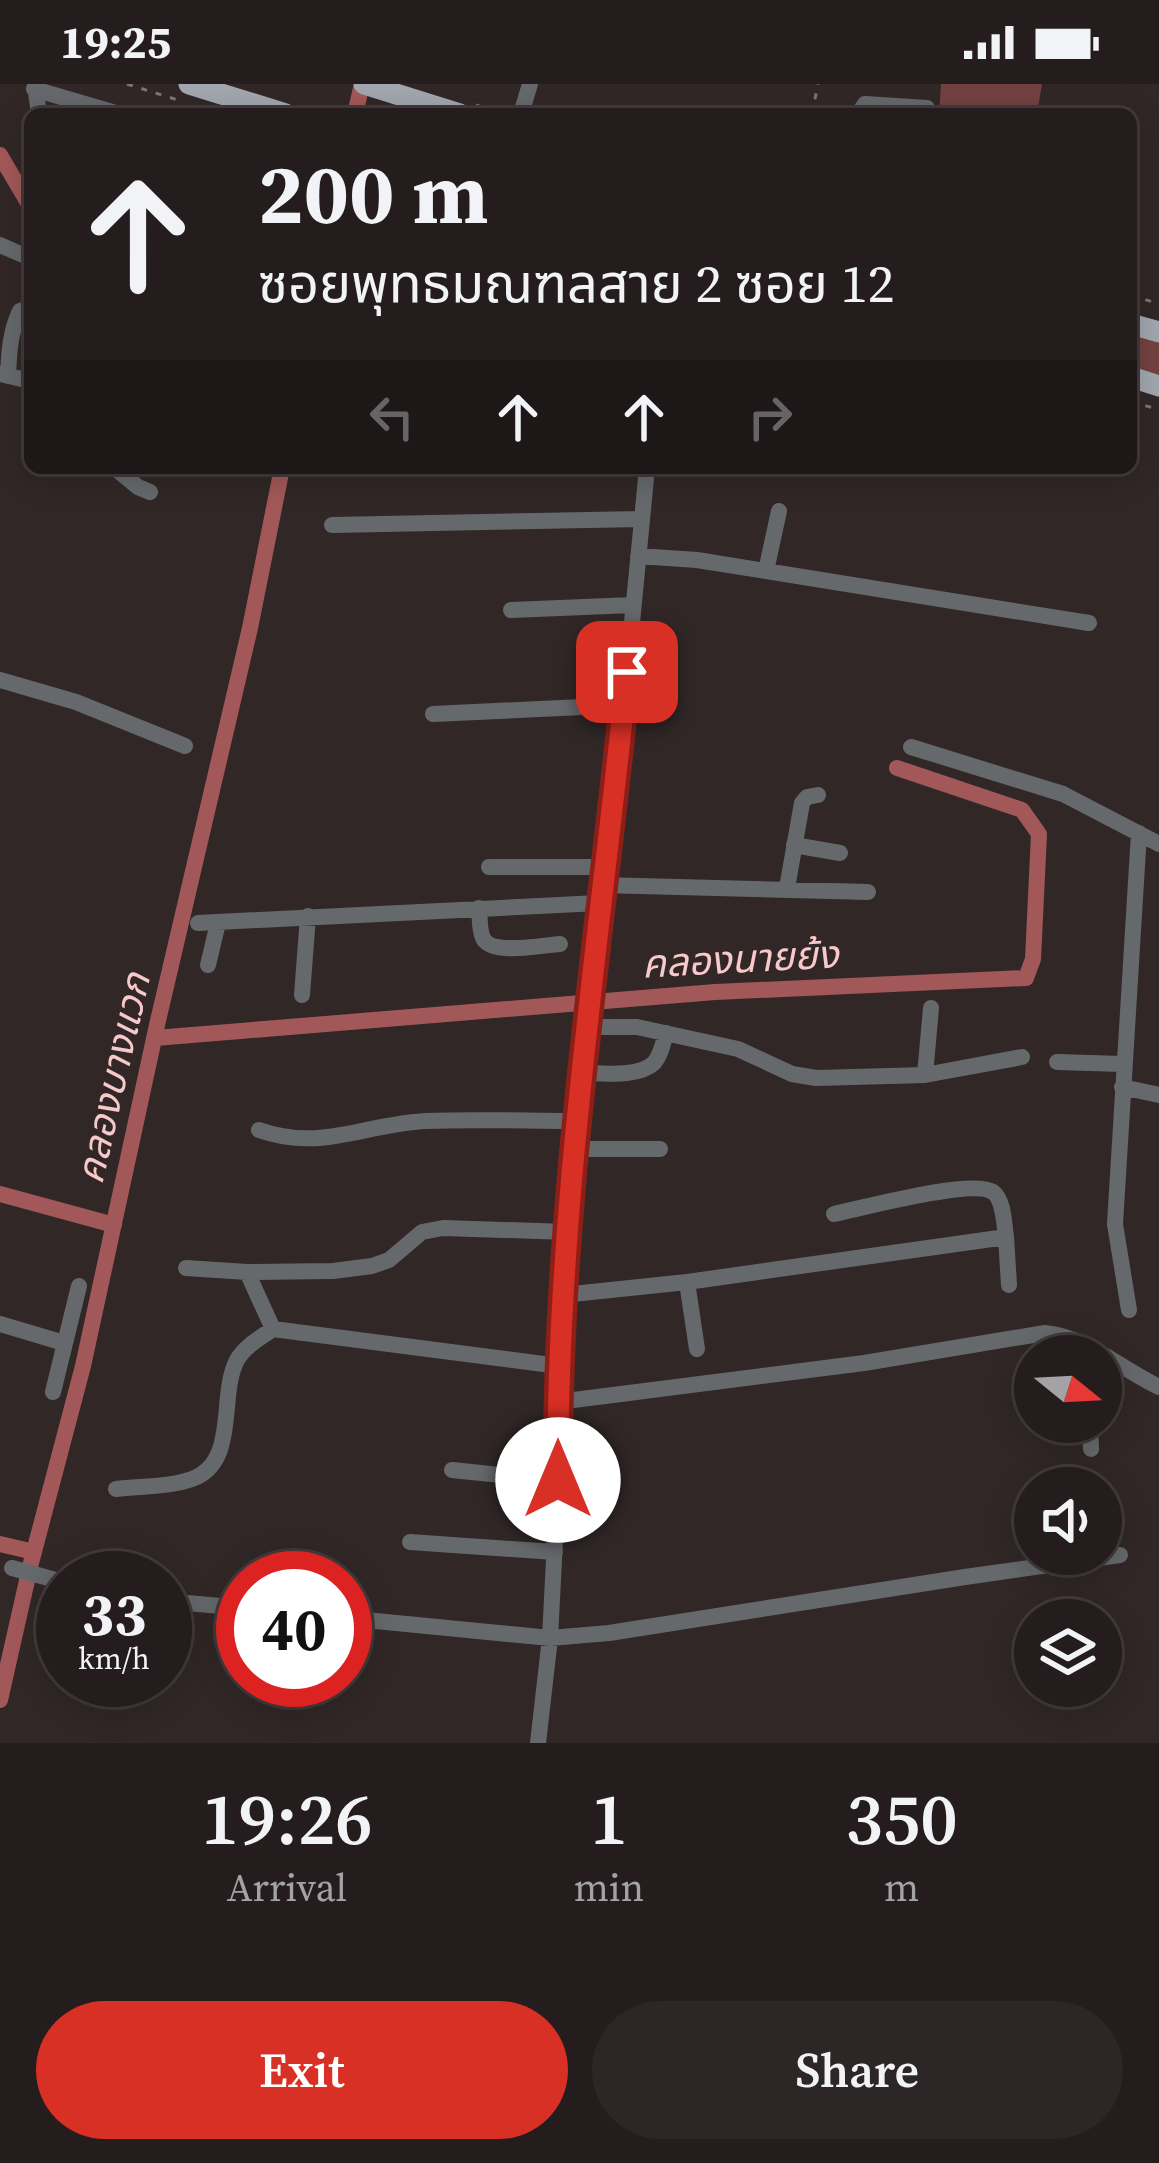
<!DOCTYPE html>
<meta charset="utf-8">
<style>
body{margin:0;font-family:"Source Serif 4","Noto Sans Thai",serif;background:#2d2626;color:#f1f3f6;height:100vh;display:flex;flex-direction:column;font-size:45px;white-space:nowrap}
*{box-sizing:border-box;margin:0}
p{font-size:39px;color:#a3a2a4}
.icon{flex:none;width:66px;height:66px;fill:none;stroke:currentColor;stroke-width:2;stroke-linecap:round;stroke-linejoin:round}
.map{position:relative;height:1659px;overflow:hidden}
.panel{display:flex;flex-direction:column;background:#251d1d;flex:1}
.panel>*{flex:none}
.top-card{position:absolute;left:24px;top:24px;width:1113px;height:366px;border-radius:18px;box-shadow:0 6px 30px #0003,0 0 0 3px #423b3b;background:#251d1d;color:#f1f3f6;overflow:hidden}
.needle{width:78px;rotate:108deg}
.fabs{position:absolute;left:1014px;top:1251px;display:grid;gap:24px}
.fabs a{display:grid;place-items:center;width:108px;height:108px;border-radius:50%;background:#251d1d;box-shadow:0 6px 30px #0003,0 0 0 3px #423b3b;font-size:60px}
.speed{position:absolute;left:36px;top:1467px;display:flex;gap:24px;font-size:60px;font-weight:700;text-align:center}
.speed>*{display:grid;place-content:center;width:156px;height:156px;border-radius:50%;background:#251d1d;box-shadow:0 6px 30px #0003,0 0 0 3px #423b3b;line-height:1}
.speed small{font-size:30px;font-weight:400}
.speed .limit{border:18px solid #d22;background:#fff;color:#111}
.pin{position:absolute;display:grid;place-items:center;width:102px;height:102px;color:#fff;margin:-51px;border-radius:24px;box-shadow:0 6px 18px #0006}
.me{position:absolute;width:132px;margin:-66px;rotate:0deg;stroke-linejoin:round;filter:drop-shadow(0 0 9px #0008)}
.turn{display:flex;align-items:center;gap:42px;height:252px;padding:0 36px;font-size:54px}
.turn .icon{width:156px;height:156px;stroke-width:2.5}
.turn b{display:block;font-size:84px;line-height:102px}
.lanes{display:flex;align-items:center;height:114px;padding:0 36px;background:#0003;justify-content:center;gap:60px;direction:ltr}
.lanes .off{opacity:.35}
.eta{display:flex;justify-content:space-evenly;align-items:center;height:204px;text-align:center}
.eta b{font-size:72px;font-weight:600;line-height:84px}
.cta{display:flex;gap:24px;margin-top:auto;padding:24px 36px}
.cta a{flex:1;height:138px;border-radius:72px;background:#d93025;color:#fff;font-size:48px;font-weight:600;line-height:138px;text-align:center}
.cta a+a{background:#2d2626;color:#f1f3f6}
.status{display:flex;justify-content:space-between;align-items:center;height:84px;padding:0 60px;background:#251d1d;direction:ltr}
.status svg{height:33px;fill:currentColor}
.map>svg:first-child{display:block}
.green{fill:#724241}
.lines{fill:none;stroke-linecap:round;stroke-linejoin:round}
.canal{stroke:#a25858;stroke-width:16}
.path{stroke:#7e7575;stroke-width:3;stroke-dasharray:6 9;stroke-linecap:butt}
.minor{stroke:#66696c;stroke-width:16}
.major{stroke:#a2a7af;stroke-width:21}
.route-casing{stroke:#8d1f18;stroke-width:30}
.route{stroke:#d93025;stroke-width:21}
.labels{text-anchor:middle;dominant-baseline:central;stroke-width:12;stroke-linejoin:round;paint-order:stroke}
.water-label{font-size:39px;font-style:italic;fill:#f7cac9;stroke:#312727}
</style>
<div class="status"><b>19:25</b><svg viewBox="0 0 49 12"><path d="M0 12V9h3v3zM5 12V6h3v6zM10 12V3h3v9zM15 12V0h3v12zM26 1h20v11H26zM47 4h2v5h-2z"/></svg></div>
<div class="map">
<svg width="1159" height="1659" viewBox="0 0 1159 1659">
<rect width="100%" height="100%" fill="#312727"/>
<path class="green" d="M941,0H1042L1037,30H939Z
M1131,248L1159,257V294L1131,286Z"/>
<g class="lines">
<path class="canal" d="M355,30L362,0
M0,71L30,122
M155,954L715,908L1026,894L1033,875L1039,750L1022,726L897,684
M0,1110L114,1141
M0,1460L34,1468
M0,1616L31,1479L83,1282L157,941L250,544L282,384"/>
<path class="path" d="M127,0L181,17
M476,21L504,30
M812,30L818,0
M1131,211L1159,220
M1131,317L1159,326"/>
<path class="minor" d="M35,1L39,30
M34,5L119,30
M521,30L530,0
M858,30L865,20L927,24
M0,161L30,174
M1,290L30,297
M8,292C9,269 10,248 20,227L30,224
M115,384L138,403L150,408
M332,441L642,435
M638,472L697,476L1089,539
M766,487L779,427
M511,526L633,521
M0,596L76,618L185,662
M433,630L624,621
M911,663L1063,710L1159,760
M794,761L840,769
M489,783H603
M601,801L868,808
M787,804L802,719L807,713L818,711
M479,824C480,832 479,846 483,854C491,872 543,861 560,860
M198,839L599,819
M208,881L218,839
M302,911L308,832
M586,943H637L738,965L792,990L816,994L925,991L1022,973
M1057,978L1123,980
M581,989C602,989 638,994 654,979C661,971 663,959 666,949
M925,991L931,924
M1122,1003L1159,1011
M259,1046C321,1068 364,1040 426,1037C476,1035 527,1037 577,1037
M574,1065H660
M834,1130C863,1124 972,1094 993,1108C1004,1116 1004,1140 1006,1153
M186,1184L247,1188L333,1187L372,1182L389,1176L422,1148L443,1144L568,1148
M247,1188L273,1245
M687,1198L697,1265
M563,1211L687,1198L1006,1153L1009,1201
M1129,1226L1115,1140L1139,749
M0,1240L64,1259
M53,1308L79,1202
M558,1318L864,1279L1045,1249C1087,1253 1121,1285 1159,1303
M1090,1338L1091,1365
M452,1386L558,1397
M116,1405C140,1402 170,1403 192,1395C239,1378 218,1312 237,1276C245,1262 260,1254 273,1245L559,1282
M410,1458L555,1468
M12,1484L63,1498
M165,1517L243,1524
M345,1534L550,1554L609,1549L965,1493L1120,1471
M538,1659L550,1554L558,1397L559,1282L574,1065L589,903L624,621L647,384"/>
<path class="major" d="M189,0L286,30
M364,0L460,30
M1131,240L1159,248
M1131,293L1159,302"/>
</g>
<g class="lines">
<g class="route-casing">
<path id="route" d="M558,1396C556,1125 600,857 627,588"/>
</g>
<use href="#route" class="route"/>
</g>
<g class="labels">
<g class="water-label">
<text transform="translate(740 875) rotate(-3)">คลองนายย้ง</text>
<text transform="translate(113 994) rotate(-77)">คลองบางแวก</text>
</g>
</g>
</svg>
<div class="fabs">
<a><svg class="needle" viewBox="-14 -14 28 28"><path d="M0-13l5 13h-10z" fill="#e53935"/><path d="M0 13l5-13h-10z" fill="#a3a2a4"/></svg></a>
<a><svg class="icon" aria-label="sound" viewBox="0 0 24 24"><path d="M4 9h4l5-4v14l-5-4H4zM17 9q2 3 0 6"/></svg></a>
<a><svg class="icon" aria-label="layers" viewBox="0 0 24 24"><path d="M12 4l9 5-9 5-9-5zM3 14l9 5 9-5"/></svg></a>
</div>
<div class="speed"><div>33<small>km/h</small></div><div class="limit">40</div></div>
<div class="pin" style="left:627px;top:588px;background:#d93025"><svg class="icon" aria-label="arrive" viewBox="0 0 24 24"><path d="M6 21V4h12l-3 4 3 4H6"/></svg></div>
<svg class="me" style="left:558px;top:1396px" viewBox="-20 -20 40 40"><circle r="19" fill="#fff"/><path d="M0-13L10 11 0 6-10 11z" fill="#d93025"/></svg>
<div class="top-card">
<div class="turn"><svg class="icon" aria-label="ahead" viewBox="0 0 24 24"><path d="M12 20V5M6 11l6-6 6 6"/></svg><div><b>200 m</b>ซอยพุทธมณฑลสาย 2 ซอย 12</div></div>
<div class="lanes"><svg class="icon off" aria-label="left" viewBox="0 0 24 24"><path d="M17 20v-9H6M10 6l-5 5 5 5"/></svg><svg class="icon" aria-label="ahead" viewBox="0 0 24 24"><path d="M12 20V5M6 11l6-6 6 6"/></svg><svg class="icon" aria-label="ahead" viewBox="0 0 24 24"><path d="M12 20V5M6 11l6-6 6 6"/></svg><svg class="icon off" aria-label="right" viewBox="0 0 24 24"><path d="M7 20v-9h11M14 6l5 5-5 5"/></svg></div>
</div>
</div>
<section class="panel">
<div class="eta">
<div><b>19:26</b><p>Arrival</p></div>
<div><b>1</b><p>min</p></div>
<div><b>350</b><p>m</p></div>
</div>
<div class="cta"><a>Exit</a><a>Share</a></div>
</section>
